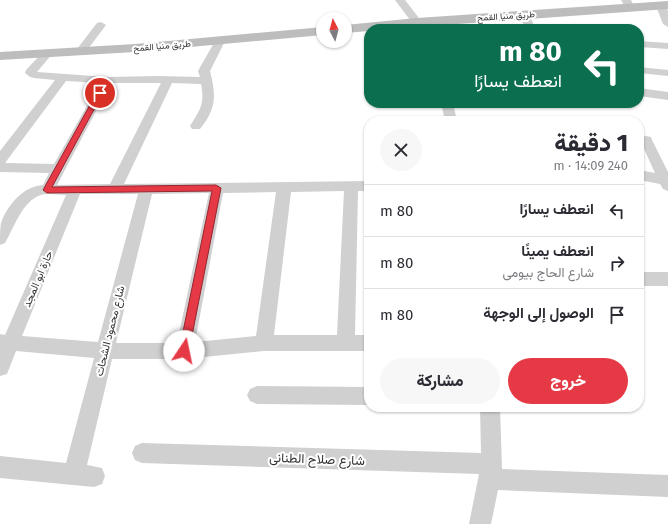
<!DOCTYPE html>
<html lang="ar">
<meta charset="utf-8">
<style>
body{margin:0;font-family:"Fira Sans",Vazirmatn,sans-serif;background:#f7f7f7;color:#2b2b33;direction:rtl;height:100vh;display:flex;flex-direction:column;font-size:15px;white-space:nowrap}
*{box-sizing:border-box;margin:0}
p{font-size:13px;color:#7c7c81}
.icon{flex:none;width:22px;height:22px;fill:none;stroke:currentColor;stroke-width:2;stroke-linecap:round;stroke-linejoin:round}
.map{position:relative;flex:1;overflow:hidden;direction:ltr}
.drawer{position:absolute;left:364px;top:116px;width:280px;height:296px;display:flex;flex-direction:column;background:#fff;border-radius:16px;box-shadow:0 1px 3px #0004;direction:rtl}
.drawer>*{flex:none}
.hud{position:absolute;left:364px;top:24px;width:280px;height:84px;border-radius:16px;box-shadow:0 1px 3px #0004;direction:rtl;background:#0b6e4f;color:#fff;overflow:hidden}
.needle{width:26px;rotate:354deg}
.controls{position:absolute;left:316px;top:12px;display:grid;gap:8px}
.controls a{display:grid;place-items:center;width:36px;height:36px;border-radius:50%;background:#fff;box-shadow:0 1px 3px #0004;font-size:20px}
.pin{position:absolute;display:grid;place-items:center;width:34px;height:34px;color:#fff;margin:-17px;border:2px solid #fff;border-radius:50%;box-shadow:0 1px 4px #0007}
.me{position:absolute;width:44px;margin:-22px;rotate:11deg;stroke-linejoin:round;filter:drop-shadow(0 0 3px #0008)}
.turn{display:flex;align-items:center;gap:14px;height:84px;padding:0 16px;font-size:18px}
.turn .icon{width:52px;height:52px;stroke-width:2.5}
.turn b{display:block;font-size:28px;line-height:34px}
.round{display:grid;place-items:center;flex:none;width:42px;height:42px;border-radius:21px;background:#f7f7f7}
.summary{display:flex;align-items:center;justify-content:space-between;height:68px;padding:0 16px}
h1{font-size:24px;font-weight:800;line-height:30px}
.cta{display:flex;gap:8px;margin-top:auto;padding:8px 16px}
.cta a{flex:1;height:46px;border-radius:24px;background:#e63946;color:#fff;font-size:16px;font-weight:800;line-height:46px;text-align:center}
.cta a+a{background:#f7f7f7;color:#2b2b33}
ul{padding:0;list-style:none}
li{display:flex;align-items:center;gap:12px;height:52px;padding:0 16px;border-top:1px solid #e1e1e2}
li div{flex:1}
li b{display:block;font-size:15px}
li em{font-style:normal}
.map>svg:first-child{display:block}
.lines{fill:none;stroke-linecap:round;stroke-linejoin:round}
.street{fill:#d0d0d0;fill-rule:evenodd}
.secondary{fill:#bdbdbd;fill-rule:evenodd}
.route{fill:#e63946;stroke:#96252e}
.labels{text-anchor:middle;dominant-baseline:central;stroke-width:4;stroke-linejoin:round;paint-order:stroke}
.far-street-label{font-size:9px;fill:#333;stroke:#fff}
.street-label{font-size:11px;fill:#333;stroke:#fff}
.near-street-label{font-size:13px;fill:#333;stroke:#fff}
</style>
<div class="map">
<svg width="668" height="524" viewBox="0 0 668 524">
<rect width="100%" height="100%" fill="#fff"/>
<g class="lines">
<path class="street" d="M395,0H405L422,22L421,24H413Z
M621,0H631L635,8L633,10H627Z
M661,3L664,4L668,11V27L663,24L656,6Z
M525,12L530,15L535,29H525L520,15Z
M101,22L106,25L85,53H77L76,51L77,49L97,23Z
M220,38L225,41L210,71C216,95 217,108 200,129H192L190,126C200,110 205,104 201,84L172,83L124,184L369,181V191H358L355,335H369V351H264L184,359H112L87,465L102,468L105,476L102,484L94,487L0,478V456L66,463L94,358L16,351L7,374L0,376V334L5,335L66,195C58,195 48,193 41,195C22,201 14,228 5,243L0,245C0,238 0,229 1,223C7,206 23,186 43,185L49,173L0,172V151L55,80L34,78L30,77L25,73L26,70L44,51L48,50L53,53L37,72L107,77L158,76L200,77L198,71L215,41ZM66,81L100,83L54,164L5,163ZM111,83H161L110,184L57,185ZM344,191L337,335H274L291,192ZM276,192L256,336L195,342L223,193ZM209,193L177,343H116L152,194ZM80,194H138L98,342L22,336Z
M639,41L668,43V49L639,47Z
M639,67L668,70V76L639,73Z
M639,88L668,92V100L639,96Z
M441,103H453L457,121H445Z
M646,136L651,137L652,140L668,172V191L663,189L660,184L639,180V170L655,173L640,140L641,137Z
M639,272H668V286H639Z
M257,386L369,387V405L257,404L250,401L247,395L250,389Z
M480,407H500L502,469L668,475V497L498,490L491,524H469L479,474L142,463L135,460L132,453L135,446L142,443L481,453Z"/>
<path class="secondary" d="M668,1V9L388,29H369V31L345,33V25L417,18Z
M323,27V35L135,52L0,60V52L135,44Z"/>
</g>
<path class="route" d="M97,92L103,93L52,187L216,185L221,188L189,351L188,355L184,356L181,355L179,351L212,191L47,193L43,190Z"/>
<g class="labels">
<g class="far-street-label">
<text transform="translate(506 16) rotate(-4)">طريق منيا القمح</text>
<text transform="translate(162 46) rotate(-5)">طريق منيا القمح</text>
</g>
<g class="street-label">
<text transform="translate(38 279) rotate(-67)">حارة ابو المجد</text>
<text transform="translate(110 331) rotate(-76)">شارع محمود الشحات</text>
</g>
<g class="near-street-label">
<text transform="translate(317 459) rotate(2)">شارع صلاح الطنانى</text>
</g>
</g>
</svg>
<div class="controls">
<a><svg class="needle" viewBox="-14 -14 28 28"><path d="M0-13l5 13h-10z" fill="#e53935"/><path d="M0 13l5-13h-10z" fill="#7c7c81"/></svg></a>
</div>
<div class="pin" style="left:100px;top:93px;background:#d93025"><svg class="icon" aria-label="arrive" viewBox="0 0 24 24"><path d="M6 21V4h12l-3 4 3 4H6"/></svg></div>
<svg class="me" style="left:184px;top:351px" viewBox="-20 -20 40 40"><circle r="19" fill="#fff"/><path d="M0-13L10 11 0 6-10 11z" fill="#e63946"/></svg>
<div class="hud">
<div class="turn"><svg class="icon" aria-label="left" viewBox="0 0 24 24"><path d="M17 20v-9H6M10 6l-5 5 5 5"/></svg><div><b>80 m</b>انعطف يسارًا</div></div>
</div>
<section class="drawer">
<div class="summary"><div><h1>1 دقيقة</h1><p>240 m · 14:09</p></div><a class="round"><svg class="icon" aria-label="close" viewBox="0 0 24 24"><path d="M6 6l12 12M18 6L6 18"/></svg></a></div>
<ul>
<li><svg class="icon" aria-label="left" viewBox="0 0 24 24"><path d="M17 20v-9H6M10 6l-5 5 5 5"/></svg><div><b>انعطف يسارًا</b></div><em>80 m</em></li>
<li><svg class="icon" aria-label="right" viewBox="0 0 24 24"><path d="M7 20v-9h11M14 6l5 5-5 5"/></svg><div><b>انعطف يمينًا</b><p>شارع الحاج بيومى</p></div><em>80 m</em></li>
<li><svg class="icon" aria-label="arrive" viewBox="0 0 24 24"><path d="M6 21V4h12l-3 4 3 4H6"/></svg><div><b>الوصول إلى الوجهة</b></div><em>80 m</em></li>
</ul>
<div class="cta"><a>خروج</a><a>مشاركة</a></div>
</section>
</div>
